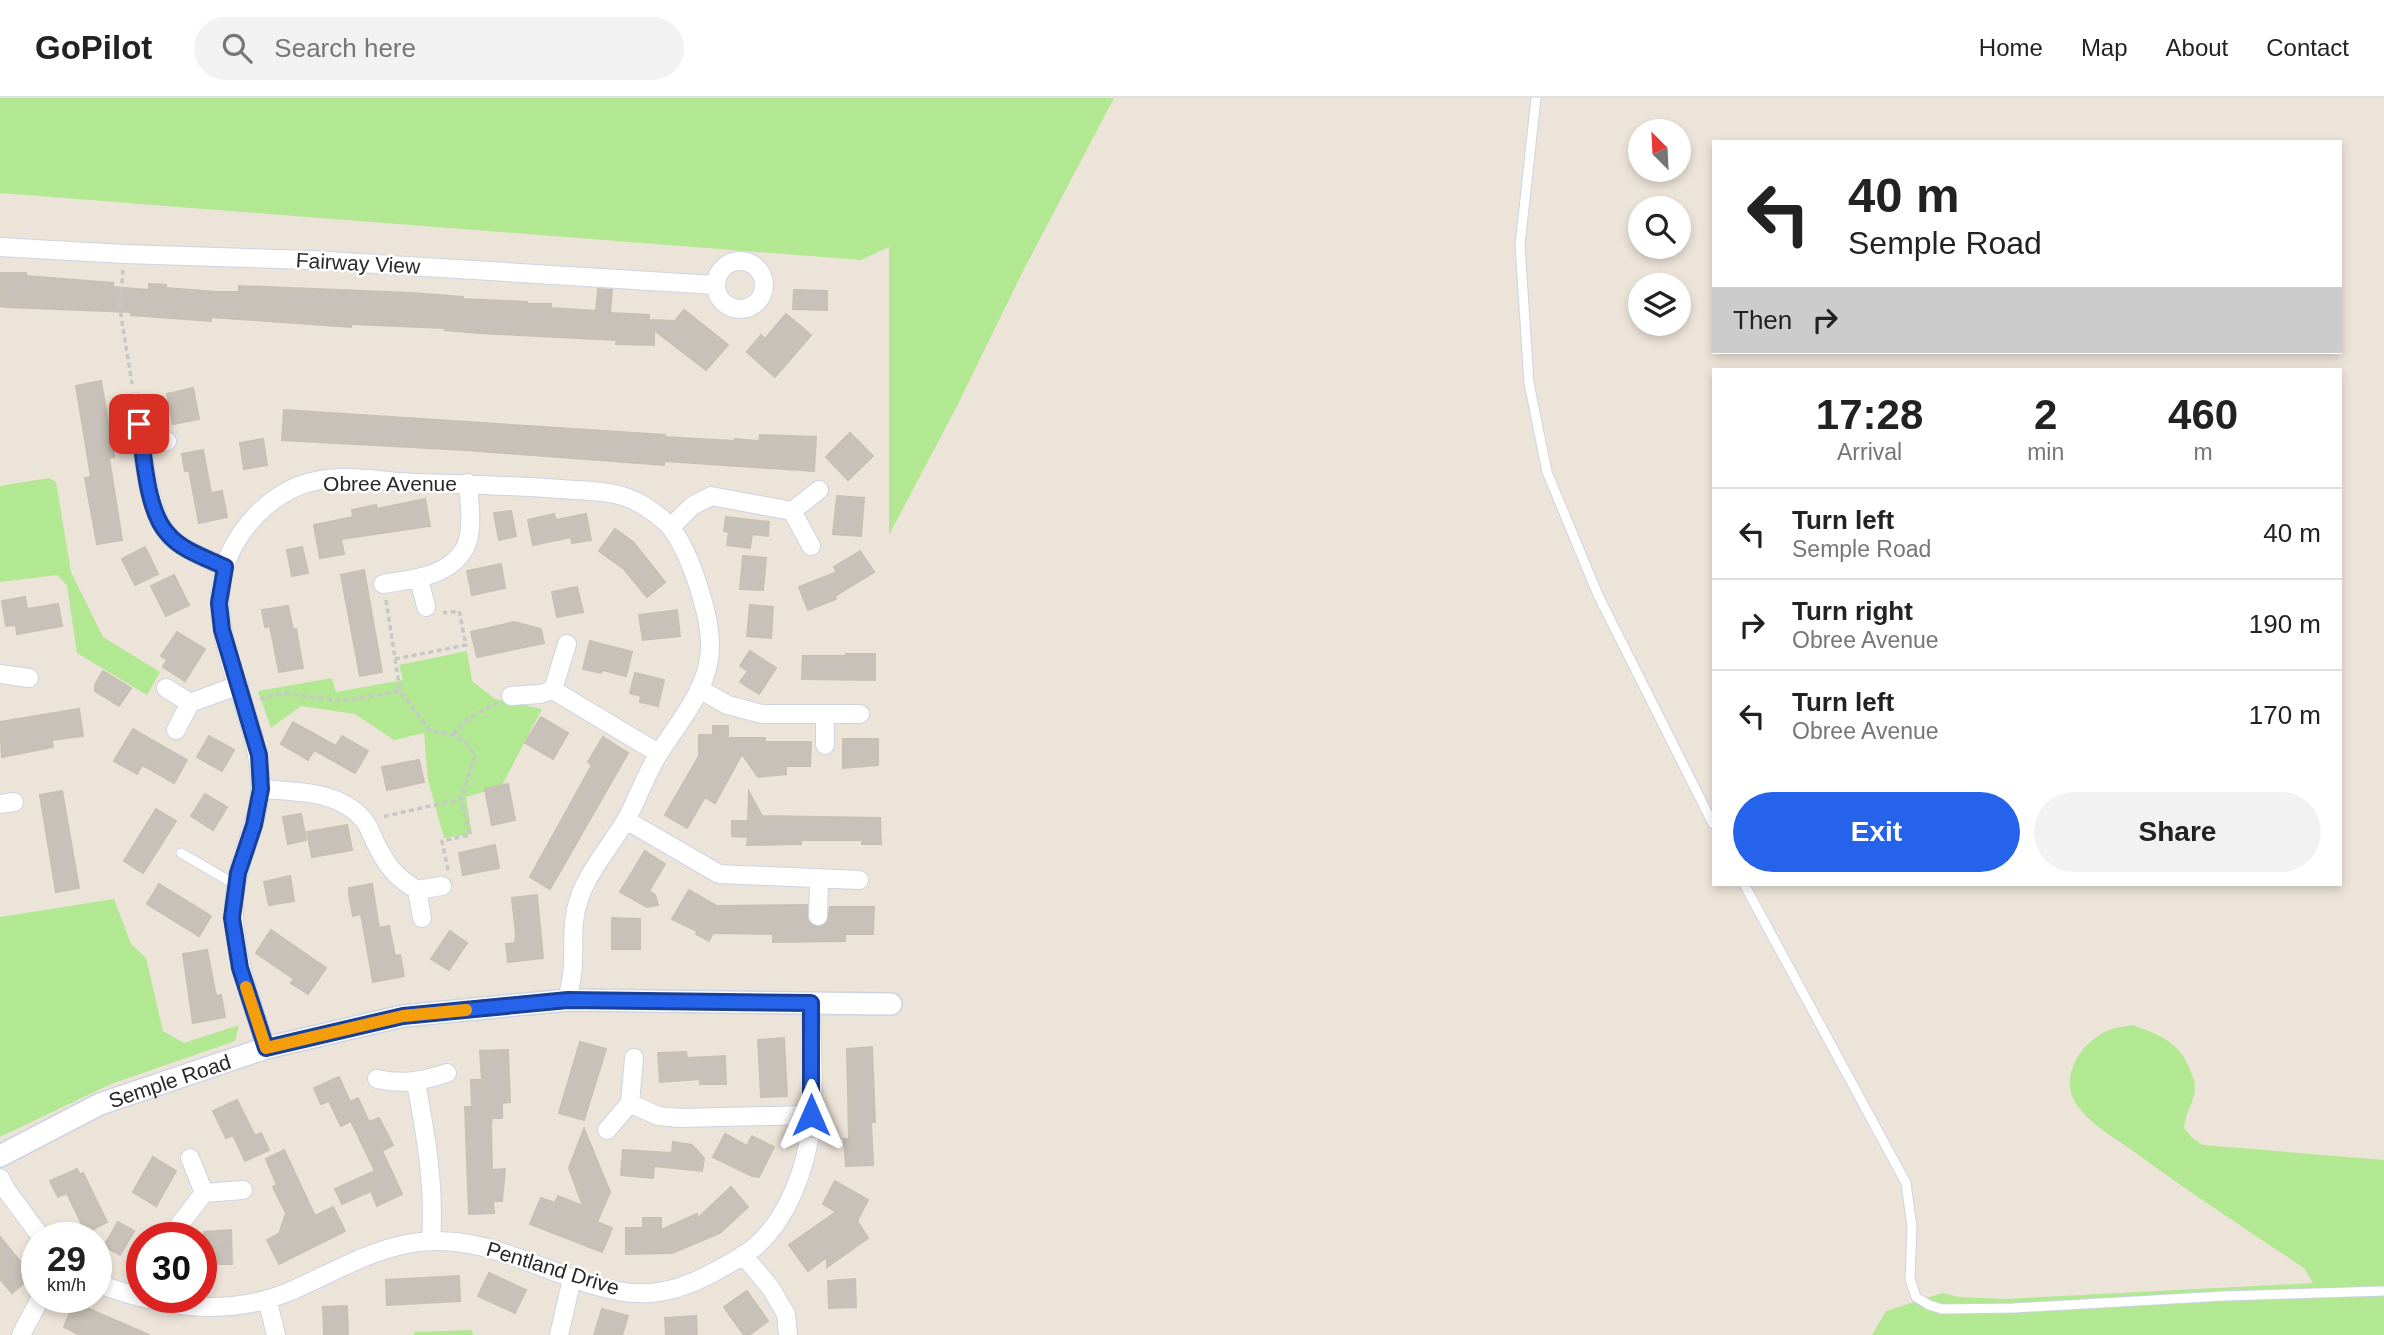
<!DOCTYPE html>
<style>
body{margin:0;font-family:Arial,sans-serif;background:#f2f2f2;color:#222;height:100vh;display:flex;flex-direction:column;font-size:26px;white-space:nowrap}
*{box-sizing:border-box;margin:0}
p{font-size:23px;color:#767676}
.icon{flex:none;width:38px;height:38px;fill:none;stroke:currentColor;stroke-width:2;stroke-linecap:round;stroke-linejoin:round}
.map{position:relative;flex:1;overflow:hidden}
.side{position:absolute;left:1712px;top:270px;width:630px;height:518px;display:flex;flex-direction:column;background:#fff;border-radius:0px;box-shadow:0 4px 10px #0003}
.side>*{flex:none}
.guide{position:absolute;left:1712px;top:42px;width:630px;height:214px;border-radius:0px;box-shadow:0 4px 10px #0003;background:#fff;color:#222;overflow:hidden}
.needle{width:46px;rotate:336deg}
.tools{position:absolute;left:1628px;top:21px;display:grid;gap:14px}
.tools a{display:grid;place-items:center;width:63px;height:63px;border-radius:50%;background:#fff;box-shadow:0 4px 10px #0003;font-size:35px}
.speed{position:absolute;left:21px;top:1124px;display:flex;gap:14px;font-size:35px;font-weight:700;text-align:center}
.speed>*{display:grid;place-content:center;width:91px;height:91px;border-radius:50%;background:#fff;box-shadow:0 4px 10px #0003;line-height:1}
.speed small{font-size:18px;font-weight:400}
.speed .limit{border:10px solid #d22;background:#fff;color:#111}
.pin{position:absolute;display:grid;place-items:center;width:60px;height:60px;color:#fff;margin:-30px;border-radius:14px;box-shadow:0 4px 10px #0006}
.me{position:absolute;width:77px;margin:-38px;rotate:0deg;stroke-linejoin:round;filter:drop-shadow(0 0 5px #0008)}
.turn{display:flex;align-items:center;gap:24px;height:147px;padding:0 21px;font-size:32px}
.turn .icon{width:91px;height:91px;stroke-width:2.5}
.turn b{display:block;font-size:49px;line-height:60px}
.then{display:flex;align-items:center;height:66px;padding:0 21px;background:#0003;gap:14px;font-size:26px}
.eta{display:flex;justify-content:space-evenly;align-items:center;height:119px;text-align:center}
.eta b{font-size:42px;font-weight:700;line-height:49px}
.primary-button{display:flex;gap:14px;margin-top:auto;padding:14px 21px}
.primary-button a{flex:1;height:80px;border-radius:42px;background:#2563eb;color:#fff;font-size:28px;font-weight:700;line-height:80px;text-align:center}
.primary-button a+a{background:#f2f2f2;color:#222}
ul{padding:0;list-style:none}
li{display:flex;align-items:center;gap:21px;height:91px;padding:0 21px;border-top:2px solid #e0e0e0}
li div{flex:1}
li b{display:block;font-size:26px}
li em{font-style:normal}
header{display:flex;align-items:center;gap:42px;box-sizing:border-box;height:98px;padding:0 35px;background:#fff;border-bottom:2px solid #e0e0e0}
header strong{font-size:33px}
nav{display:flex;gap:38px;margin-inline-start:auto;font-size:24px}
.search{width:490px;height:63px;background:#f2f2f2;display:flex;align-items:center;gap:18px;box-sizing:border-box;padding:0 24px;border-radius:38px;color:#767676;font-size:26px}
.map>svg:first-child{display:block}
.green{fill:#b1e891}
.building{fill:#c8c1b9;stroke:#c8c0b3;stroke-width:2}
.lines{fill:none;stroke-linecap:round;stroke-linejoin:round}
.service-casing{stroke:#ced3e3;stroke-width:11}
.minor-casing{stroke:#ced3e3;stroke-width:20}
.tertiary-casing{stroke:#ced3e3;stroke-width:24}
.path{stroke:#c7c7c7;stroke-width:3.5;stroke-dasharray:5 3.5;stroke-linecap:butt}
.service{stroke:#fff;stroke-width:9}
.minor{stroke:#fff;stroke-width:18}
.tertiary{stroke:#fff;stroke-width:21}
.route-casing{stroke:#184099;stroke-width:18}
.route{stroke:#2563eb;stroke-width:12}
.slow{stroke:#f59e0b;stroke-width:12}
.labels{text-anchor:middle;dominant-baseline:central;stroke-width:5;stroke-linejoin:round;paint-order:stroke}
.street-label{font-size:21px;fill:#292929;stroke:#fff}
</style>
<header>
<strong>GoPilot</strong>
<div class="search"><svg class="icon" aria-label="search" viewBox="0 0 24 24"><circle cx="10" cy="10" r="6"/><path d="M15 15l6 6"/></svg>Search here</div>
<nav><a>Home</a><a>Map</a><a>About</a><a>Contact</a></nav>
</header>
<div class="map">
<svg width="2384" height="1237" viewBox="0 0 2384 1237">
<rect width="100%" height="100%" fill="#ede4d9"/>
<path class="green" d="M0,0H1114L1023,173L957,308L889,437V149L861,162L0,95Z
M49,380L56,384L71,474L103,539L160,574L147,597L77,555L67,487L57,477L0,484V388Z
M467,553L472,583L495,601L542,611L501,689L466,699L472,736L444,740L428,682L424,635L394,642L355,616L301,608L271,630L258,593L332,580L336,594L403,582L399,567Z
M114,801L131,846L146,860L163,933L184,945L239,927L235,943L111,986L0,1039V819Z
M2133,927C2158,936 2181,945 2190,972C2192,977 2195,983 2195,988C2195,1003 2185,1015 2184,1030L2192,1040L2203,1047L2384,1062V1237H1872L1886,1213L1942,1195L1959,1199L2005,1201L2313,1185L2304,1170C2247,1132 2189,1094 2133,1053C2115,1040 2093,1028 2079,1010C2057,983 2078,946 2107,933C2114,929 2124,929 2133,927Z
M472,1232L473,1237H414V1234Z"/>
<path class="building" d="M0,175H26V178L113,185V189L149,192V186L166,187V190L218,194H239V188L412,195L463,199V201L527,204V206H551V210L596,213L598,191L612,192L610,215L649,217V222L675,223L684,212L728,247L706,272L654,232V247L616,246L617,242L479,235L445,232V230L351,226V229L211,219V223L131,217V214L6,209L0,208Z
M794,192L827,193V212L793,211Z
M786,216L811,237L775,279L747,254L761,237L765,241Z
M101,283L114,359L109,360L122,442L97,446L85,380L91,379L76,288Z
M193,290L199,321L173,326L167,296Z
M284,312L665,337V339L734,343L735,341L759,343L760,337L816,339L814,373L664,363V367L465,352L282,342Z
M850,335L873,358L848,382L826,359Z
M263,341L267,367L244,371L240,345Z
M203,352L211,395L222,393L227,419L199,425L189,372L185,373L182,356Z
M837,398L864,400L861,438L833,436Z
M425,401L430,428L341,441L344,456L320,460L314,427L353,419L352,412L376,407L377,411Z
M511,413L516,438L499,442L494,415Z
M554,416L556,422L586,416L591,442L572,445L571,439L533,447L528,422Z
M726,419L769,424L768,438L752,436L750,450L727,447L729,434L724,433Z
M615,431L633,444L665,484L647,499L624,471L599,453Z
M145,449L158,476L135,487L122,461Z
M302,449L308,475L292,478L287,452Z
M860,453L874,474L835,498L836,501L808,512L799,489L837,474L834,469Z
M743,458L766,460L763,492L740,491Z
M501,466L505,490L472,497L467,473Z
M364,472L382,574L360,578L341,477Z
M174,477L189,507L166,518L151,488Z
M577,489L583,514L557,519L552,494Z
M25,499L27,511L58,506L62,528L17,536L16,527L6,528L2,503Z
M750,507L773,509L771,540L747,538Z
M288,508L293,532L296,531L303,570L279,574L270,528L265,529L262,512Z
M677,512L680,538L643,542L639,517Z
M514,524L541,531L544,545L477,559L471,534Z
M177,534L205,551L185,583L163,569L167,562L161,558Z
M590,543L632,554L626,578L603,572L601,575L583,571Z
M750,553L776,570L759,596L740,584L748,573L740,568Z
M846,556H875V582L802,581L803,558H846Z
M103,573L131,590L119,608L95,593V587Z
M635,575L664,582L658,608L640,604L641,598L630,595Z
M79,611L83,638L52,642L53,649L2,659L0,624Z
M541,619L568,635L553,661L525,645Z
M293,624L336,648L342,638L368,653L355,675L314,652L308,662L281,646Z
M713,628H728V640H765V644H811L810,668H786V676L758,679L742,656L715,705L705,699L687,730L665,717L699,658V637H713Z
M133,631L187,662L174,685L142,667L137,676L114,663Z
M209,638L234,652L222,673L197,659Z
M603,639L628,655L550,791L530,779L592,667L588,664Z
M843,641H878V667L843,670Z
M419,662L424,684L387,692L382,669Z
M508,686L515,722L492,727L485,691Z
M62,693L79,790L56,794L40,697Z
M749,694L762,718L880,720L881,746H862V742H801V746L747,747L748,739L732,738V723H748Z
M205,696L227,709L213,732L191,718Z
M156,711L176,723L143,775L124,763Z
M301,716L306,742L288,746L283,719Z
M347,727L352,752L312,759L307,734Z
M495,747L499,770L463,777L459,755Z
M645,753L665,766L649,793L655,797L658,807L647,809L620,794Z
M290,778L294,803L269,807L264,784Z
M159,786L211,818L199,838L147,806Z
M372,786L379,830L389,828L395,858L400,857L404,878L373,884L361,816L353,818L349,797V790Z
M689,792L717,808L807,807L808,823L817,829L823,828L828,823L830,809H874L873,836H845V843L773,844V836L713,835L709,843L696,836L697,833L672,821Z
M537,797L543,860L508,864L506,846L515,845L516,837L512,800Z
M612,820L640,821V851H612Z
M271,832L326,870L308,896L291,885L294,881L256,855Z
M450,833L467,845L449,872L431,861Z
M207,852L216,898L221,897L225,919L193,925L183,856Z
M784,940L787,998L761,999L758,942Z
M580,944L606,951L584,1022L559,1015Z
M872,949L875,1024H871L873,1067L846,1068L844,1041H849L847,951Z
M508,952L510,1004L502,1005V1020H492L491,1027L492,1072L505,1071L502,1103H493L494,1115L469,1116L465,1009H472L471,982H482L480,953Z
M686,954L687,960L725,958L726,986H700V981L660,984L658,955Z
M339,979L350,1004L358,1000L369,1024L379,1020L393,1047L382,1053L402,1096L377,1108L371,1093L342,1106L335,1091L375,1073L351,1023L341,1028L329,1003L321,1006L314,990Z
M237,1002L255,1038L261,1035L269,1052L245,1063L233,1037L226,1040L213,1013Z
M584,1031L610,1094L597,1124L612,1130L602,1154L530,1126L541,1100L555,1105L558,1098L583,1108L569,1070Z
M725,1036L747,1048L752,1038L774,1049L759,1079L752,1078L713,1059Z
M673,1044L692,1047L704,1060L702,1073L654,1068L653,1080L621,1077L623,1052L672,1055Z
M284,1052L315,1118L333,1109L345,1133L279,1166L267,1142L279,1136L286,1115L273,1089L277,1087L266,1061Z
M153,1059L176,1073L156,1108L133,1094Z
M77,1071L80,1077L83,1075L107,1124L86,1135L67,1095L58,1099L50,1083Z
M835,1083L868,1102L857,1123L868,1140L827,1169V1159L808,1173L789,1147L836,1114L823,1106Z
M731,1089L748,1109L720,1135L672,1155L626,1156V1130H643V1120H661V1132L697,1116V1121Z
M118,1124L134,1133L120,1157L104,1148Z
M231,1132L232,1166H205L204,1134Z
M0,1139L32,1178L12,1195L0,1181Z
M489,1175L526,1192L515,1215L478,1198Z
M459,1178L460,1203L387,1207L386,1182Z
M855,1181L856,1209L829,1210L828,1183Z
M747,1193L768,1223L749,1237H744L724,1209Z
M74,1205L89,1211L149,1237H80L64,1229Z
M347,1208L348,1237H324L323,1209Z
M602,1211L628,1218L622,1237H594Z
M696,1218L697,1237H666L665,1220Z"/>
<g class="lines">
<g class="service-casing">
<path id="service" d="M1536,0L1520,147L1529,285L1547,374L1598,497L1713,726
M181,755L236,787
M1744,786L1906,1085L1912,1129L1910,1181L1916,1199L1929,1207L1942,1211L2014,1210L2224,1198L2384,1193"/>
</g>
<g class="minor-casing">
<path id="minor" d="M0,149L124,156L311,162L715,187
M716 187a24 24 0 1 1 48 0a24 24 0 1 1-48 0Z
M135,304C141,337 147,414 168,436C182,452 206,460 225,469
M143,347L167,343
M671,429L692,408L711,398L792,413
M811,448L792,413L819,392
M419,480L426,509
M383,486C412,481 449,479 465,450C474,432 469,404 468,385
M0,576L29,580
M166,590L190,605L176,632
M699,591L728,607L762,616H860
M553,592L658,655
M511,598L540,596L553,592L567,546
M190,605L239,587
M825,616V647
M261,691C295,694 337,692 362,720C368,726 372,737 375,744C387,768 394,778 417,792
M0,706L14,704
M626,722L719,776L859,782
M818,818L819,782
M422,820L417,792L442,788
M266,950C248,892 223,834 239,773C246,744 261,716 260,685C259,613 205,543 224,472C235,432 271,394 311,384C345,375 383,384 417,385C465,386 513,388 561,391C585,393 613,392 635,403C646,408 664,421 671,430C690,454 709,514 710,544C712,586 682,620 661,652C647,673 639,698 627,720C613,745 590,771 580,798C571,823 574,840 573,865C573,877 569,890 568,902
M377,981C403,987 422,983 447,975
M416,985C426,1038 435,1089 431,1143
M630,1005L658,1018L681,1020L811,1017
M607,1032L630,1005L634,960
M190,1060L204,1095L243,1092
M0,1080L7,1093L41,1139
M170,1139L204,1095
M743,1157L770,1189L786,1216L788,1237
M96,1185C158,1208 223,1220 286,1195C330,1177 372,1149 420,1144C492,1136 549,1180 618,1193C651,1200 685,1190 714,1174C728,1166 743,1159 755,1149C788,1120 807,1069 811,1026C815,987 811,944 811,905
M267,1201L276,1237
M21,1237L41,1199
M559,1237L572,1181"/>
</g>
<g class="tertiary-casing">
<g id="tertiary">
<path id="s1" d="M0,1058L100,1006L266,950L403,918L568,902L891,906"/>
</g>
</g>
<path class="path" d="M123,172L120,211L132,286
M386,502L400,593
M395,561L466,547L459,513L445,515L444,513
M260,601L283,595L342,603L400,593L430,633C451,635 464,638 475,658L461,701L382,719
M453,636L469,620L497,605
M448,772L442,743L470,737L461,701"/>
<use href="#service" class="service"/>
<use href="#minor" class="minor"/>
<use href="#tertiary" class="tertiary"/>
</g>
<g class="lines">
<g class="route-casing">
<path id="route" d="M139,326C144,356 146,413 168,436C181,452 206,460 225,469L219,505L222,532L259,657L261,691L254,727L238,775L232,820L240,870L266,950L403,918L568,902L811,905V1017"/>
</g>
<use href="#route" class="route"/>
<path class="slow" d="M246,889L266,950L403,918L466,912"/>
</g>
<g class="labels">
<g class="street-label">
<text transform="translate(358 165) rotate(3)">Fairway View</text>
<text x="390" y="385">Obree Avenue</text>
<text stroke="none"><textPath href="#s1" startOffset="186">Semple Road</textPath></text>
<text transform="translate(553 1170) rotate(17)">Pentland Drive</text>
</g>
</g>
</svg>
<div class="tools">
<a><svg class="needle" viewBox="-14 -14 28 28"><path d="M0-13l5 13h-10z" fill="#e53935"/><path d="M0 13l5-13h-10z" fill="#767676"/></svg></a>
<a><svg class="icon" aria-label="search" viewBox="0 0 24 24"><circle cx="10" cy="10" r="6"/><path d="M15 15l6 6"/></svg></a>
<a><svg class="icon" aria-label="layers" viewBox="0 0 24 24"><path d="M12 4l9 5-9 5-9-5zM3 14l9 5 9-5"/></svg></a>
</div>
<div class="speed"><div>29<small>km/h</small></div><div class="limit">30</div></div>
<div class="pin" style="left:139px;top:326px;background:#d93025"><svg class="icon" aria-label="arrive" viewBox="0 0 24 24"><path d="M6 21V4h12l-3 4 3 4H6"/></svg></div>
<svg class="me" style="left:811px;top:1017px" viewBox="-20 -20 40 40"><path d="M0-17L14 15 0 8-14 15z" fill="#2563eb" stroke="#fff" stroke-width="4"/></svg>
<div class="guide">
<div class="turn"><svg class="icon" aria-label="left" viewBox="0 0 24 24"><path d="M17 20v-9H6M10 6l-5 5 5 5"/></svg><div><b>40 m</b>Semple Road</div></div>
<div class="then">Then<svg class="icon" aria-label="right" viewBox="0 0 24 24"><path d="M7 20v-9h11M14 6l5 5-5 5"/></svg></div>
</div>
<section class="side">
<div class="eta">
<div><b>17:28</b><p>Arrival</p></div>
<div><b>2</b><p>min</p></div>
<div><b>460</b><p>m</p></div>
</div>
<ul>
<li><svg class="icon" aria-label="left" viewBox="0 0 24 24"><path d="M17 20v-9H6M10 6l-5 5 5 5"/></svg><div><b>Turn left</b><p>Semple Road</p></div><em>40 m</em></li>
<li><svg class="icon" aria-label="right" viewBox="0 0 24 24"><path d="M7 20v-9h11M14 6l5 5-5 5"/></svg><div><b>Turn right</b><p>Obree Avenue</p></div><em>190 m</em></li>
<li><svg class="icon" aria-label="left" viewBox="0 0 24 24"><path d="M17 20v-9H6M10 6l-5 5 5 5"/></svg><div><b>Turn left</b><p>Obree Avenue</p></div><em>170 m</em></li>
</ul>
<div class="primary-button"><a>Exit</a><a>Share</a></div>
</section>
</div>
